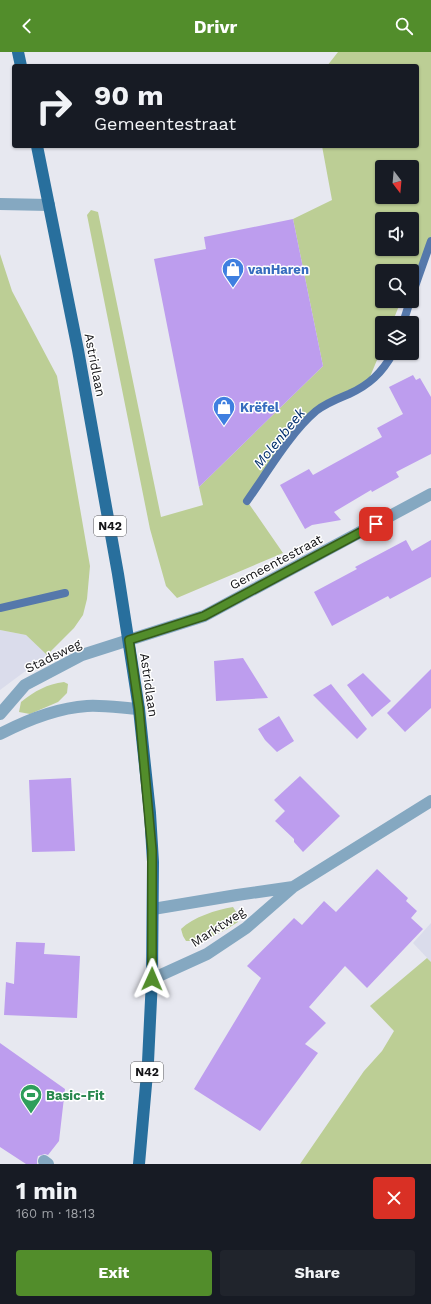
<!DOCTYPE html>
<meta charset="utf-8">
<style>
body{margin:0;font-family:"Work Sans",sans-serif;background:#20242c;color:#f1f3f6;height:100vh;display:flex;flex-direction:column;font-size:15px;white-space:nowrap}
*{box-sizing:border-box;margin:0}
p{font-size:13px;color:#9ea1a6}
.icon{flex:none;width:22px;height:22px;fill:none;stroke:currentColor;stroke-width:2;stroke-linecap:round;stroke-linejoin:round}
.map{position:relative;height:1112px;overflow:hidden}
.sheet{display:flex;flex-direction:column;background:#171b24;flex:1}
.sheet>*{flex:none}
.banner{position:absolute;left:12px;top:12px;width:407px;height:84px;border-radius:4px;box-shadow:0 1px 3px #0004;background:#171b24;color:#f1f3f6;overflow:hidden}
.needle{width:26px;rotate:164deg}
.controls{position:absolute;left:375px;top:108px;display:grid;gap:8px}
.controls a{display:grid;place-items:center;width:44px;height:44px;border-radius:4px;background:#171b24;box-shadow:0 1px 3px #0004;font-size:20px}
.pin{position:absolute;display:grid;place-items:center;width:34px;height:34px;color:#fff;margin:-17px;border-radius:8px;box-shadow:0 2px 6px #0006}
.me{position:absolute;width:44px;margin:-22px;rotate:1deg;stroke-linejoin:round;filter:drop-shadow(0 0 3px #0008)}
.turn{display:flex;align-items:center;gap:14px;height:84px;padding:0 16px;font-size:18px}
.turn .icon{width:52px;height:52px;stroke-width:2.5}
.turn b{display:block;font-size:28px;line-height:34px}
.round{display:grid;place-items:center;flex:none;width:42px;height:42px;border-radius:4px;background:#20242c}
.overview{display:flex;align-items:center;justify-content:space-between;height:68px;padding:0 16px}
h1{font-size:24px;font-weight:700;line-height:30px}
.cta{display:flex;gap:8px;margin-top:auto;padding:8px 16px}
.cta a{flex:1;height:46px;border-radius:4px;background:#528d2b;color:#fff;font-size:16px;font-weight:700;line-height:46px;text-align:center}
.cta a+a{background:#20242c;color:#f1f3f6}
header{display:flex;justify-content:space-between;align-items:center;height:52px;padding:0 16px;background:#528d2b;color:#fff;font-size:18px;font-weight:700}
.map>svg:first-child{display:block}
.built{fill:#dadceb}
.green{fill:#bcce95;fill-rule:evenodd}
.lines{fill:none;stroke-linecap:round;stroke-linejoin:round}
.stream{stroke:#5578ab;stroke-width:8}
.building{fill:#bd9dee}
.service{stroke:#85a8c1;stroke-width:12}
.minor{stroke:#85a8c1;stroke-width:12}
.tertiary{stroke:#85a8c1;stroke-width:12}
.primary{stroke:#286f9d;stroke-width:12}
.route-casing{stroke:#355c1c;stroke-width:10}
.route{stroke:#528d2b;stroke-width:7}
.labels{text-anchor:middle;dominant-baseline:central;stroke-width:3;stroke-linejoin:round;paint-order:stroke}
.shield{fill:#fff;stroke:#5a5a5d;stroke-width:1}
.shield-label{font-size:12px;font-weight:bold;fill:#141417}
.shop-label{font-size:13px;font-weight:bold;fill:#366cbe;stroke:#fff;text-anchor:start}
.street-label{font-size:13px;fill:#141417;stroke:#fff}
.leisure-label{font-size:13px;font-weight:bold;fill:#27864d;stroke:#fff;text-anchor:start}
.water-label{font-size:14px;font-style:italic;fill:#002f6d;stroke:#fff}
</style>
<header><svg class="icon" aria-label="back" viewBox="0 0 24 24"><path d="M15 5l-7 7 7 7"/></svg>Drivr<svg class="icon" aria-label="search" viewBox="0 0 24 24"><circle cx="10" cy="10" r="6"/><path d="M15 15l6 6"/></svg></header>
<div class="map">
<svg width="431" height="1112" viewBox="0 0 431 1112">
<rect width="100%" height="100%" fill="#e7e8f0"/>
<path class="built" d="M0,578L26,583L47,603L0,638Z
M431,871V910L413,891Z"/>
<path class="green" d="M338,0H431V200L412,226V219H382V249H401L392,271H382V296L367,332L332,349L317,358L308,366L279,402L247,449L283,501L177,546L166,534L150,477L87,163L91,158L98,160L161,465L203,453L199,435L323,314L293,167L332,148L322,94H417V14H327ZM382,115H412V145H382ZM382,167H412V197H382Z
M0,202L12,239L57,324L90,514L87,547L83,563L74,576L47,603L26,583L0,578Z
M64,630L68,632L67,641L58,650L30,662L19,660L21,650C35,639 47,632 64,630Z
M233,855L238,863V870C221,881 206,890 186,889L183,884L181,877C193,865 216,858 233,855Z
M427,906L431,910V1112H300L364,1019L382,999L394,979L370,954Z"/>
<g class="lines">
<path class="stream" d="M412,243L431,189
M403,271L410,249
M247,449C267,421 290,381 316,359C326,351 337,347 349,342C369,333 382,321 393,301
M0,556L65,541"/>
</g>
<path class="building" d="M293,167L323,314L199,435L154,207L206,197L204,185Z
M413,323L416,328L420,326L431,345V402L396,420L399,425L372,440L371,438L334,460L341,468L312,473L305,477L280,433L309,417L313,423L382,385L377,376L403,362L389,335Z
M406,488L412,499L431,488V525L390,547L388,544L332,574L314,540L357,517L355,515Z
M243,606L268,646L216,649L214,609Z
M431,617V656L405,680L387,661Z
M363,621L391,649L372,665L347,633Z
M331,632L367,677L357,687L313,643Z
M279,664L294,689L277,700L265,688L258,677Z
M300,724L340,764L303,800L294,790V787L275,769L285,759L274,748Z
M71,726L75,799L32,800L29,728Z
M377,817L408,846L406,849L417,859L411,866L423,877L367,936L345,914L309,955L326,971L305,992L318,1001L260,1079L194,1037L261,926L247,914L294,866L302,873L324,849L336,860Z
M16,890L45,891L44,902L80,904L77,966L4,963L6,930L14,932Z
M0,991L65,1037L59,1089L48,1103L45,1102L38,1104L37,1108V1112H26L0,1095Z"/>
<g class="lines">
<path class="service" d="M0,152L49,153
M44,1109L48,1112"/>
<path class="minor" d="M0,662L25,633L82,603L204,564L431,442
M0,682C27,668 57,656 87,654C104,653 122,656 139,657"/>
<path class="tertiary" d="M153,857L237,843L293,835
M152,927L207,902L246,876L293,835L431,749"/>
<path class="primary" d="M18,0L21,14
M37,94L78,298L118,522L139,657L150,761L153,810L152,927L148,1010L139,1112"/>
</g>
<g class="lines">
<g class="route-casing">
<path id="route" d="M152,927V798L139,657L129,588L204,564L376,472"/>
</g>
<use href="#route" class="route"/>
</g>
<defs>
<g id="shop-pin" transform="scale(1.15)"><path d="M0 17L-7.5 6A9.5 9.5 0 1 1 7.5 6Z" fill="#3f7fe0" stroke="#fff"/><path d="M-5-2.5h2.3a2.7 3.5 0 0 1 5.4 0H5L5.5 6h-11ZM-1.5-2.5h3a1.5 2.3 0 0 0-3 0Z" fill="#fff"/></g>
<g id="stadium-pin" transform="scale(1.15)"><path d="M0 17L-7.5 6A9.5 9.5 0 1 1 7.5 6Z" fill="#2e9e5b" stroke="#fff"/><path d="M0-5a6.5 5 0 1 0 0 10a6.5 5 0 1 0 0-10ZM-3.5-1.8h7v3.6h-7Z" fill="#fff"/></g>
</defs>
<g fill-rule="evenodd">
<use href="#shop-pin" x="233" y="217"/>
<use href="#shop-pin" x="224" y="355"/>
<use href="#stadium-pin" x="31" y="1043"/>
</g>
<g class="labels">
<g class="shield">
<rect x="94" y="464" width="32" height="20" rx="3"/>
<rect x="131" y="1010" width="32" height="20" rx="3"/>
</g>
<g class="shield-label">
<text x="110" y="474">N42</text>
<text x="147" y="1020">N42</text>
</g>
<g class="shop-label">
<text x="248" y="217">vanHaren</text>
<text x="240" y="355">Krëfel</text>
</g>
<g class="street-label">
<text transform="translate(95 313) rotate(79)">Astridlaan</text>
<text transform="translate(276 510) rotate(-28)">Gemeentestraat</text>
<text transform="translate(53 604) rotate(-26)">Stadsweg</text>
<text transform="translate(149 633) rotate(82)">Astridlaan</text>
<text transform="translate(218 875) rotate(-33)">Marktweg</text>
</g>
<g class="leisure-label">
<text x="46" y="1043">Basic-Fit</text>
</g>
<g class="water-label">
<text transform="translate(279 386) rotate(-51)">Molenbeek</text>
</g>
</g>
</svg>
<div class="controls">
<a><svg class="needle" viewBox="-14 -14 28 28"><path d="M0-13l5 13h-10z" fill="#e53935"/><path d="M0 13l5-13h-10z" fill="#9ea1a6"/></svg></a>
<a><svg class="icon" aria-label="sound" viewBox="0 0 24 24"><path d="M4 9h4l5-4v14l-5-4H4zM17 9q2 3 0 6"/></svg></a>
<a><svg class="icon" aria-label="search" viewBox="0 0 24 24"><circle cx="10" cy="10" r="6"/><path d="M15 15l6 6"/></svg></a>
<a><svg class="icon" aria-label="layers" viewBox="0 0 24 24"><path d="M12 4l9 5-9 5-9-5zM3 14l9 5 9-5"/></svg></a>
</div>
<div class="pin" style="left:376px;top:472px;background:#d93025"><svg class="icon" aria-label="arrive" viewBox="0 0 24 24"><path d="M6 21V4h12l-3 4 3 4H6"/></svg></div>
<svg class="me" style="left:152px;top:927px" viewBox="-20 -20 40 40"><path d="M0-17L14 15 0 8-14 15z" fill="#528d2b" stroke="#fff" stroke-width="4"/></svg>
<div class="banner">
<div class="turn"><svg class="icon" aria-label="right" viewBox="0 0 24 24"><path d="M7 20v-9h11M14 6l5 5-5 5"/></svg><div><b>90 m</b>Gemeentestraat</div></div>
</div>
</div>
<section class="sheet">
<div class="overview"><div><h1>1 min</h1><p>160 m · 18:13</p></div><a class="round" style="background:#d93025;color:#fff"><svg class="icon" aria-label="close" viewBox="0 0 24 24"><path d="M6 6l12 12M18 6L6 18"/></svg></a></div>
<div class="cta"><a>Exit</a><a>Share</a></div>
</section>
